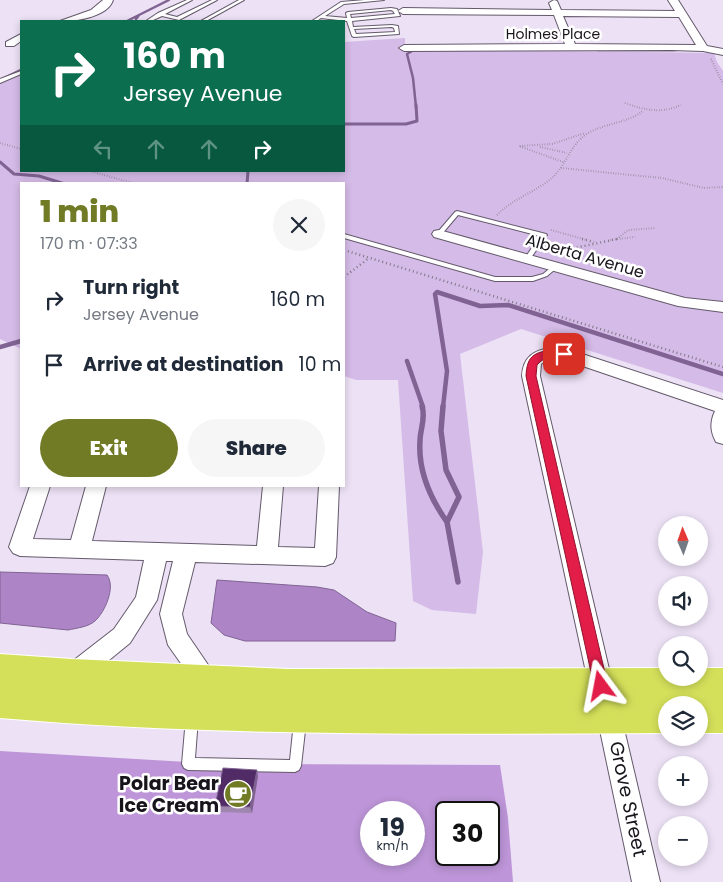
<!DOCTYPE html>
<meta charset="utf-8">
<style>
body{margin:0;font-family:Poppins,sans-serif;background:#f6f6f7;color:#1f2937;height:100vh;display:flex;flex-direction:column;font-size:19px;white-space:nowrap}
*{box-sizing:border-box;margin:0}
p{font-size:16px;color:#747a83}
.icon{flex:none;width:28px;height:28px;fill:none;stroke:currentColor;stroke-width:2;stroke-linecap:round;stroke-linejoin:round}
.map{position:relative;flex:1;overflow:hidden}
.drawer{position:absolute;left:20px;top:182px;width:325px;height:305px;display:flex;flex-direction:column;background:#fff;border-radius:0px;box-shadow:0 2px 8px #0003}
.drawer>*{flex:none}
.top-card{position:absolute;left:20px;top:20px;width:325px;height:152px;border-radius:0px;box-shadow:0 2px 8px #0003;background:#0b6e4f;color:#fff;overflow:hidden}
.needle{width:32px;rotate:358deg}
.tools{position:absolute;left:658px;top:516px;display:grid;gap:10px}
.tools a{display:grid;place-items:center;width:50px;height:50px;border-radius:50%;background:#fff;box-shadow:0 2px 8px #0003;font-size:25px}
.speed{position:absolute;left:360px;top:801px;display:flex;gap:10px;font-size:25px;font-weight:700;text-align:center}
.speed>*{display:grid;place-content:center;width:65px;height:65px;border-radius:50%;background:#fff;box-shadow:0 2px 8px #0003;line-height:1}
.speed small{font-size:12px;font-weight:400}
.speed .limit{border:2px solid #111;border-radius:8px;background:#fff;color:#111}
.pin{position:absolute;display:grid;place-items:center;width:42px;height:42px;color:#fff;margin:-21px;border-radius:10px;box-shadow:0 2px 8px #0006}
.me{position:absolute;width:55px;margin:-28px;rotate:347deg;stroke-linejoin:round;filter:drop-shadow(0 0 4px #0008)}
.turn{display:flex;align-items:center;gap:18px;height:105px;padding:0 20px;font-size:22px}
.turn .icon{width:65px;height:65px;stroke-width:2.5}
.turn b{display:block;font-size:35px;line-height:42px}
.lanes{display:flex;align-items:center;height:48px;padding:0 20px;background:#0003;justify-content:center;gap:25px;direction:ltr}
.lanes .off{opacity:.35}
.round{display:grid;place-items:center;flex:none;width:52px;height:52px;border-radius:26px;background:#f6f6f7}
.head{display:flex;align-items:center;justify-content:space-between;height:85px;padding:0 20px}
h1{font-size:30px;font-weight:800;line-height:38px;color:#717a25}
.cta{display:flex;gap:10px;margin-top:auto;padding:10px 20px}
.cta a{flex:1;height:58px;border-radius:30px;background:#717a25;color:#fff;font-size:20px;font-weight:800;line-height:58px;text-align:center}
.cta a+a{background:#f6f6f7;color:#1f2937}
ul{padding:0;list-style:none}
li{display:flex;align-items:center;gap:15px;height:65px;padding:0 20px}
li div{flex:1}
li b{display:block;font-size:19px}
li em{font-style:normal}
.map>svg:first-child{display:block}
.green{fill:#d5bbe7}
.forest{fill:#bd95d8;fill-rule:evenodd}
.water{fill:#ad85c7;stroke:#806393}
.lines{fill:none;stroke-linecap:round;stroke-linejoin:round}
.stream-far3{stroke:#806393;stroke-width:2.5}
.stream-far2{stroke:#806393;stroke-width:3}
.stream-far1{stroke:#806393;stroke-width:4.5}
.stream{stroke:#806393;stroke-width:5.5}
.service-casing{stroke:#645a6b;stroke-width:2}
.minor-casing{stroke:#645a6b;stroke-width:2}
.trunk-casing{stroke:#fff;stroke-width:2}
.path-far1{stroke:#817987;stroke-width:2;stroke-dasharray:0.5 2;stroke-linecap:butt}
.path{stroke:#817987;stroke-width:2.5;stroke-dasharray:1 3;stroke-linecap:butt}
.service{fill:#fff;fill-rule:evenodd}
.minor{fill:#fff;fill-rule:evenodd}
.trunk{fill:#d4e05a;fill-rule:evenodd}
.wall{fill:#9e86ae}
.shaded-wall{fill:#7f6291}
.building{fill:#502b66;stroke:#7f6291}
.route{fill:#e11d48;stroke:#92132f}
.labels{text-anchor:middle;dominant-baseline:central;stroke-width:5;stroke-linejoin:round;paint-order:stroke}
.far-street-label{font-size:14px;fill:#18141b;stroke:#fff}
.street-label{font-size:16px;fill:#18141b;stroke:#fff}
.near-poi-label{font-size:19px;font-weight:bold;fill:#18141b;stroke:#fff;text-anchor:end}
.near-street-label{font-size:19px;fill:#18141b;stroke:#fff}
</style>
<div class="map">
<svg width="723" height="882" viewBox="0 0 723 882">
<rect width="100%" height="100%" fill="#ece1f5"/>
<path class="green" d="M405,38V49L714,53L717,62L723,71V393L521,329L460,354L483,552L476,614L432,610L413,601L398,380H356L344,376V184H21V349L0,339V83L21,73V171H344V42Z"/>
<path class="forest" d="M0,751L221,764L500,765L508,818L513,882H0ZM371,812H414V855H371ZM446,812H489V855H446Z"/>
<path class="water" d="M0,572L107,575C116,587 105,612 95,621C88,627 77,628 68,630L0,623Z
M217,580L317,587L334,590L367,612L396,623L395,641H245L224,635L211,623Z"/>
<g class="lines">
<path class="stream-far3" d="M136,19L139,15L169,0
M127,21L139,15
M598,50H675
M412,51L407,54L413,78L416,107
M0,80L21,70"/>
<path class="stream-far2" d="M344,124H406L417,121L416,105
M0,162L14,174L39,176L65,184
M247,184L248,171"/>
<path class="stream-far1" d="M0,347L21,341
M407,361L423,407
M443,407L447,371L435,294L437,292L480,306L508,305L723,374"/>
<path class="stream" d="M422,406C426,419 420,429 420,441C418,471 430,498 447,522
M443,406L441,431L446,470L459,497L447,522L458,582"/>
<g class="service-casing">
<path id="service" d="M187,0H192L165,14L177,17L212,0H217L179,20L162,16L151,21H146L158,13Z
M239,0H244L206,21H201Z
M365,0H384L344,4L325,16L347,18L346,13L348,12L391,8L397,9L400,16L352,21L353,27L392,25L398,26L399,34L354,37L352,36L347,21L321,18L317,21H312L341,2ZM391,10L393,11L395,14L351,18L350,14ZM392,27L394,28L395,32L356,34L354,29Z
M21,71V74L0,83V79Z
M457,211L546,234L547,235L530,259L528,260L525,258L540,236L458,215L441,235H437V233L455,212Z
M344,234L495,277H532L543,274L554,265H558L559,266L547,276L533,281H495L344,238Z
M192,712L196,714L198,718L195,758L290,760L294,722L296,718L300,716L304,718L306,722L301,766L299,770L295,772L188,770L184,768L182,764L186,718L188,714Z"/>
</g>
<g class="minor-casing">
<path id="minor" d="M103,0H113C108,17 74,22 60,21L91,10Z
M554,0L557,1L561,10L675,11L668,0H678L707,46L723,49V55L703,51L672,50L404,51L399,48L404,45L565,44L554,15L403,14L398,11L403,8L552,10L549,3ZM563,16L679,17L696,45L575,44Z
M21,34V41L14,46H6V42Z
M439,230L685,298L723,302V312L678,306L434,237L432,234L434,231Z
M551,348L570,350L723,400V444L716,442C710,431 710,422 715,411L562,359H548L541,364L540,376L613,686L610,694L601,698L592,694L589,686L522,376C523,357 534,350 551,348Z
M30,486H50L33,539L71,540L86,486H106L92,541L257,546L263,486H283L278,547L315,548L319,486H339L336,557L333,563L325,566L195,562L182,614L187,634L219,681L215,689L207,692L199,689L168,645L160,614L173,561H166L157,600L130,643L81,683L73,686L65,683L61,675L65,667L114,629L136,597L144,560L20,556L13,553L9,547Z
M609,704L618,707L621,716L660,882H632L597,716L600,707Z"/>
</g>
<g class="trunk-casing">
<path id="trunk" d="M0,654L72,659L288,669L666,668V678H699V668H723V733H699V705H685L687,702H678L680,705H666V733C444,734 222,737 0,718Z"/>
</g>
<path class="path-far1" d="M711,59L723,84
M625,103C644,110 661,114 681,105
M0,143L21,149
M540,147L567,153
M563,162L519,146L552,144L585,133
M561,168L662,178L704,188L723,187
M90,171L136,184
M497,215C513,198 537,192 554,176C568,162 571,142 590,132C607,123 627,123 643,111
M551,230L587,240
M617,239L628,230L656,228
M610,240L635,237"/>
<path class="path" d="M582,239L594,242
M344,250L723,367
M549,251L570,249L617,239
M344,277L369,258"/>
<use href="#service" class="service"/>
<use href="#minor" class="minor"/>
<use href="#trunk" class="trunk"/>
</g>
<path class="wall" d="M258,776L252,813L218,812L215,806Z"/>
<path class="shaded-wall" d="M257,770L258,776L252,813L250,807Z"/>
<path class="building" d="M223,768L257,770L250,807L215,806Z"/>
<path class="route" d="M554,349L567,352L569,354L564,358C552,356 545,356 537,365L536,376L608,686L606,691L601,693L596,691L594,686L526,376C527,354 535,353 554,349Z"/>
<defs>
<g id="cafe-disc" transform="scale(1.4375)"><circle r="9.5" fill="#717a25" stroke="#fff"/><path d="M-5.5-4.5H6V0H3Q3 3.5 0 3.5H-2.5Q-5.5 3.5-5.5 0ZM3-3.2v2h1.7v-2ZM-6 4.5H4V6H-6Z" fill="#fff"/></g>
</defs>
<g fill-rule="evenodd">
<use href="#cafe-disc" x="238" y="794"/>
</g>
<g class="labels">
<g class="far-street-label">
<text x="553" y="34">Holmes Place</text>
</g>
<g class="street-label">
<text transform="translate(585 256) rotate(16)">Alberta Avenue</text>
</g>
<g class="near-poi-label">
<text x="219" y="783">Polar Bear<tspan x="219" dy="22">Ice Cream</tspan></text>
</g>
<g class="near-street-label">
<text transform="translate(628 799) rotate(78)">Grove Street</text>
</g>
</g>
</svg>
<div class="tools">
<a><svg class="needle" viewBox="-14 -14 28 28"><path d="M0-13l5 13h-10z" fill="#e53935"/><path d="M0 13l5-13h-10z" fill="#747a83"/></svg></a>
<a><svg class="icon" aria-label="sound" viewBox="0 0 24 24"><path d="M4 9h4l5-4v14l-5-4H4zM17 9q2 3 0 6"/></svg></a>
<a><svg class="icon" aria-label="search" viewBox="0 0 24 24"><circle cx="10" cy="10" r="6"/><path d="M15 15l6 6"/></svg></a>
<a><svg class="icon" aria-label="layers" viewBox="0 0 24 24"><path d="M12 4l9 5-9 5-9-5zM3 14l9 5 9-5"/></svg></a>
<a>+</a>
<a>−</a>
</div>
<div class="speed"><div>19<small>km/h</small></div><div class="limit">30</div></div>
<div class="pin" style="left:564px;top:354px;background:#d93025"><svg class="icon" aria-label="arrive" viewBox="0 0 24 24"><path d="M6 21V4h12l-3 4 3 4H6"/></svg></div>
<svg class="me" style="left:601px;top:686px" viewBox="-20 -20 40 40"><path d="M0-17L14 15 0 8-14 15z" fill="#e11d48" stroke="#fff" stroke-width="4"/></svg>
<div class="top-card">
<div class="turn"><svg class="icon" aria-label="right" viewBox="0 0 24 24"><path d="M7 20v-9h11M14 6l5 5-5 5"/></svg><div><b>160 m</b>Jersey Avenue</div></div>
<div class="lanes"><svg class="icon off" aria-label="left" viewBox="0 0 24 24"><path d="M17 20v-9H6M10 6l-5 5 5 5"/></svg><svg class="icon off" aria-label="ahead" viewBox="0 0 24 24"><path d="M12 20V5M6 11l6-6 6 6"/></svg><svg class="icon off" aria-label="ahead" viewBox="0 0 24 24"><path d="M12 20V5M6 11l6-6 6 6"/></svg><svg class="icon" aria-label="right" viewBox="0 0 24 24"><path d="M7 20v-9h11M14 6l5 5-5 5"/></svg></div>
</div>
<section class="drawer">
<div class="head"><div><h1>1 min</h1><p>170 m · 07:33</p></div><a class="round"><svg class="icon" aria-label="close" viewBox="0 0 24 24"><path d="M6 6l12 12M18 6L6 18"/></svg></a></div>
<ul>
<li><svg class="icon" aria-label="right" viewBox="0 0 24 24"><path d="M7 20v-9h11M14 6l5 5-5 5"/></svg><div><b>Turn right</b><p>Jersey Avenue</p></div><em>160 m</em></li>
<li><svg class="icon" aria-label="arrive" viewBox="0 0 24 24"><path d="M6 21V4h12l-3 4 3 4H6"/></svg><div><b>Arrive at destination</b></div><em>10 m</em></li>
</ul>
<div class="cta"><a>Exit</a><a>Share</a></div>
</section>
</div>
